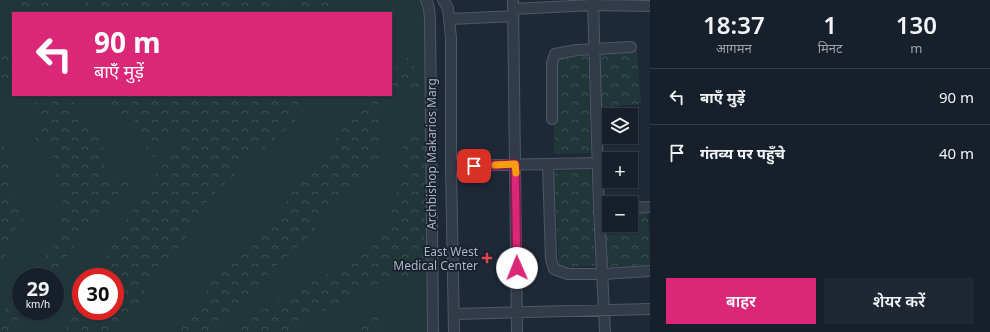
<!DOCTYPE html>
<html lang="hi">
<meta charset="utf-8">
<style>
body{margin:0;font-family:"Noto Sans","Noto Sans Devanagari",sans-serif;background:#1f2732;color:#f1f3f6;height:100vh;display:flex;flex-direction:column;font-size:15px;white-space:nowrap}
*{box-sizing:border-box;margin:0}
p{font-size:13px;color:#9ea2a8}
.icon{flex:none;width:22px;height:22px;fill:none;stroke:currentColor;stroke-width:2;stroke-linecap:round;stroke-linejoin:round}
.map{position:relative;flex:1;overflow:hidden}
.panel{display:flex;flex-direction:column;background:#161f2a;width:340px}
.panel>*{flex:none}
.hud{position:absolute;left:12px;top:12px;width:380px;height:84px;border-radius:0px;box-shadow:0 1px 3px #0004,0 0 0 1px #353d47;background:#db2777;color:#fff;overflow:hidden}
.buttons{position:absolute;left:602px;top:108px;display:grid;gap:8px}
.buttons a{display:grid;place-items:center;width:36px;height:36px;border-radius:0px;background:#161f2a;box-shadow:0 1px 3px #0004,0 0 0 1px #353d47;font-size:20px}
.speed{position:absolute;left:12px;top:268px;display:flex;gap:8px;font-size:20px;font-weight:700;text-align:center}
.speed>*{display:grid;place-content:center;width:52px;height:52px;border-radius:50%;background:#161f2a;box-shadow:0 1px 3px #0004,0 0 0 1px #353d47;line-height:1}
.speed small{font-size:10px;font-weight:400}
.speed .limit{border:6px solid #d22;background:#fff;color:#111}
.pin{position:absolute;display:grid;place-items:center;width:34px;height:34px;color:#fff;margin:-17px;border-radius:8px;box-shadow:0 2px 6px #0006}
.me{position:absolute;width:44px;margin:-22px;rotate:359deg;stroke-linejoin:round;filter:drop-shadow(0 0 3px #0008)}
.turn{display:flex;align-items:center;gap:14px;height:84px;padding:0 16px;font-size:18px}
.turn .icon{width:52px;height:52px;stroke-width:2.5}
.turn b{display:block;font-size:28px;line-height:34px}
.eta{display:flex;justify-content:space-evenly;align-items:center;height:68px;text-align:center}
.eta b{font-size:24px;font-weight:600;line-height:28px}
.button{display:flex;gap:8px;margin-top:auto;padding:8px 16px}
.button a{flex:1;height:46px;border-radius:0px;background:#db2777;color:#fff;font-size:16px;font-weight:600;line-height:46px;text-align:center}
.button a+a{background:#1f2732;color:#f1f3f6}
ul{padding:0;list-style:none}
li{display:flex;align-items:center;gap:12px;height:56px;padding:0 16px;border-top:1px solid #353d47}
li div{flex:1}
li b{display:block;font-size:15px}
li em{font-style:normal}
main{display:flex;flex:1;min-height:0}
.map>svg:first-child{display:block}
.green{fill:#203639;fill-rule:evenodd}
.forest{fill:url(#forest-crowns)}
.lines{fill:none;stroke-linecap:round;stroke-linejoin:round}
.minor-casing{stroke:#4f5866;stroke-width:12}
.minor{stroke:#323b48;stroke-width:10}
.route-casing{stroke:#8e194d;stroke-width:10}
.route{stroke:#db2777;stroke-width:7}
.slow{stroke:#f59e0b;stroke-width:7}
.health-dot{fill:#e0444e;stroke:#17202c;stroke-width:1.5}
.labels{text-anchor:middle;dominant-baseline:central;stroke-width:3.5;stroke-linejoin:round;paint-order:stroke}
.street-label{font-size:12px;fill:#abb5c5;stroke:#17202c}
.poi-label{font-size:12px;fill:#abb5c5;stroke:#17202c;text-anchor:end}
</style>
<main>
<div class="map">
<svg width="650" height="332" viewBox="0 0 650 332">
<defs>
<pattern id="forest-crowns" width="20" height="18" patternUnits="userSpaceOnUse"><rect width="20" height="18" fill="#203639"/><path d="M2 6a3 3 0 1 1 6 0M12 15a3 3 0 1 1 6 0" fill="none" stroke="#3e5154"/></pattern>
</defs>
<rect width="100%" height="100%" fill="#1e2938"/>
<path class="green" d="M0,0H422L428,22L426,213L428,332H0ZM13,13H391V95H13ZM21,277H55V311H21ZM81,277H115V311H81Z"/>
<path class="forest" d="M21,0H49L57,9L59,13H23L20,6Z
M83,0H273C279,8 291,6 299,3V0H338L339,13H93Z
M0,37L7,50L13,56V90L0,88Z
M637,50L641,104L602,108L599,52Z
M409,56C417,67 418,80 421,93L406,89L391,88V74Z
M588,56L591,153L554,154V57Z
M29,95H70C74,103 77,110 82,117C88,125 99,132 102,142C106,156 99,165 111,177C120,175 126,175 134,178V187L114,210L87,224L61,267L53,277H29L56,243L62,214L63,200L49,145L36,141L34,132L41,119L37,103Z
M87,95H148C164,102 181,102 197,95H318L306,107L292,125L282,132L269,145L245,161L240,170L220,188L202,208L194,222L192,228L187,233V236L166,264L152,274L135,313L119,332H65L69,314L81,295V311H115V277H94L104,261L111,245L160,169L181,144L184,135L178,129L169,130C167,140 160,148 155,158L149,155L139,127L133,119L123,115L117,107L108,103C101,106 93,100 87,95Z
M371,95H380L379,100L382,137V151L372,171L359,188L333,206L312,233L275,267L231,317L213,332H179L200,304L214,278L233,262L258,237L278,213L289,199L291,192L299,186L309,174L349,121Z
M415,133H419L425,137L424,272L383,281L311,317L289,332H236C249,317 268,307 285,297C295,291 305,285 314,280C328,273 343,270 355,259C368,249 383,233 390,217C394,206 394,193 403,183V160L408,156L407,152L402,148V143Z
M0,141L3,145L12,167L10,179L13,198L23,210V221L11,234L9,250L0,264Z
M591,170L595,266L559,267L554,171Z
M609,212V225H631V212H647L650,243V265L605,267L604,213Z
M21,288V311H26L9,332H0C0,312 10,303 21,288Z
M379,314L383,332H345L370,317Z"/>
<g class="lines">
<g class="minor-casing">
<path id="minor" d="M426,0L429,8L430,20L433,332
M443,0L448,8L451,38V166L454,332
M513,0L517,332
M593,0L599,209L605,332
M513,9L593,5L650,6
M450,19L513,16
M552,119V63L555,54L577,50L631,47
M597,123C602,116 607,110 616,115
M548,164L551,259L554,269L568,274H602L650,271
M451,166L598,163
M631,208L650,207
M599,209H609
M454,314L650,309"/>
</g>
<use href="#minor" class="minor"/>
</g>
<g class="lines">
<g class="route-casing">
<path id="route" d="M474,166L515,164L517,268"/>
</g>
<use href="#route" class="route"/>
<path class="slow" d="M495,165L515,164L516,173"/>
</g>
<path class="health-dot" d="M485 252h4v4h4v4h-4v4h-4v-4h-4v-4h4z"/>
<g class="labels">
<g class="street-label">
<text transform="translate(431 154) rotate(-90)">Archbishop Makarios Marg</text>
</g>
<g class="poi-label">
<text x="478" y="251">East West<tspan x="478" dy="14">Medical Center</tspan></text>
</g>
</g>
</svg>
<div class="buttons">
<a><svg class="icon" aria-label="layers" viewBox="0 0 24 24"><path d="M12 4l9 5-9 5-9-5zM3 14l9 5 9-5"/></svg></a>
<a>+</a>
<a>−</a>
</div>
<div class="speed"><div>29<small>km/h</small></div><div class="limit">30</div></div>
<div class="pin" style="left:474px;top:166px;background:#d93025"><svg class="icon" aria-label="arrive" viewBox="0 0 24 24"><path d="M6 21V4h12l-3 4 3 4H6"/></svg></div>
<svg class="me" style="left:517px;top:268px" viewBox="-20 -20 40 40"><circle r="19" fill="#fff"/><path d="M0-13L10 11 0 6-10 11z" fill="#db2777"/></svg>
<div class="hud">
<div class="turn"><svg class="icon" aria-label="left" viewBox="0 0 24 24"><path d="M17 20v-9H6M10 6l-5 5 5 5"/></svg><div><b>90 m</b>बाएँ मुड़ें</div></div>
</div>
</div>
<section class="panel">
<div class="eta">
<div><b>18:37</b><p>आगमन</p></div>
<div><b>1</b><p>मिनट</p></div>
<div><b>130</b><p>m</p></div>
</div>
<ul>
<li><svg class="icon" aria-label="left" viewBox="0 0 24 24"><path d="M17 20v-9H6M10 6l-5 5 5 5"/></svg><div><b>बाएँ मुड़ें</b></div><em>90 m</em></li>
<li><svg class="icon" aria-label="arrive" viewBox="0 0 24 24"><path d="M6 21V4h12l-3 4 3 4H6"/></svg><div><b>गंतव्य पर पहुँचे</b></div><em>40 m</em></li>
</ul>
<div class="button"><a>बाहर</a><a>शेयर करें</a></div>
</section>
</main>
